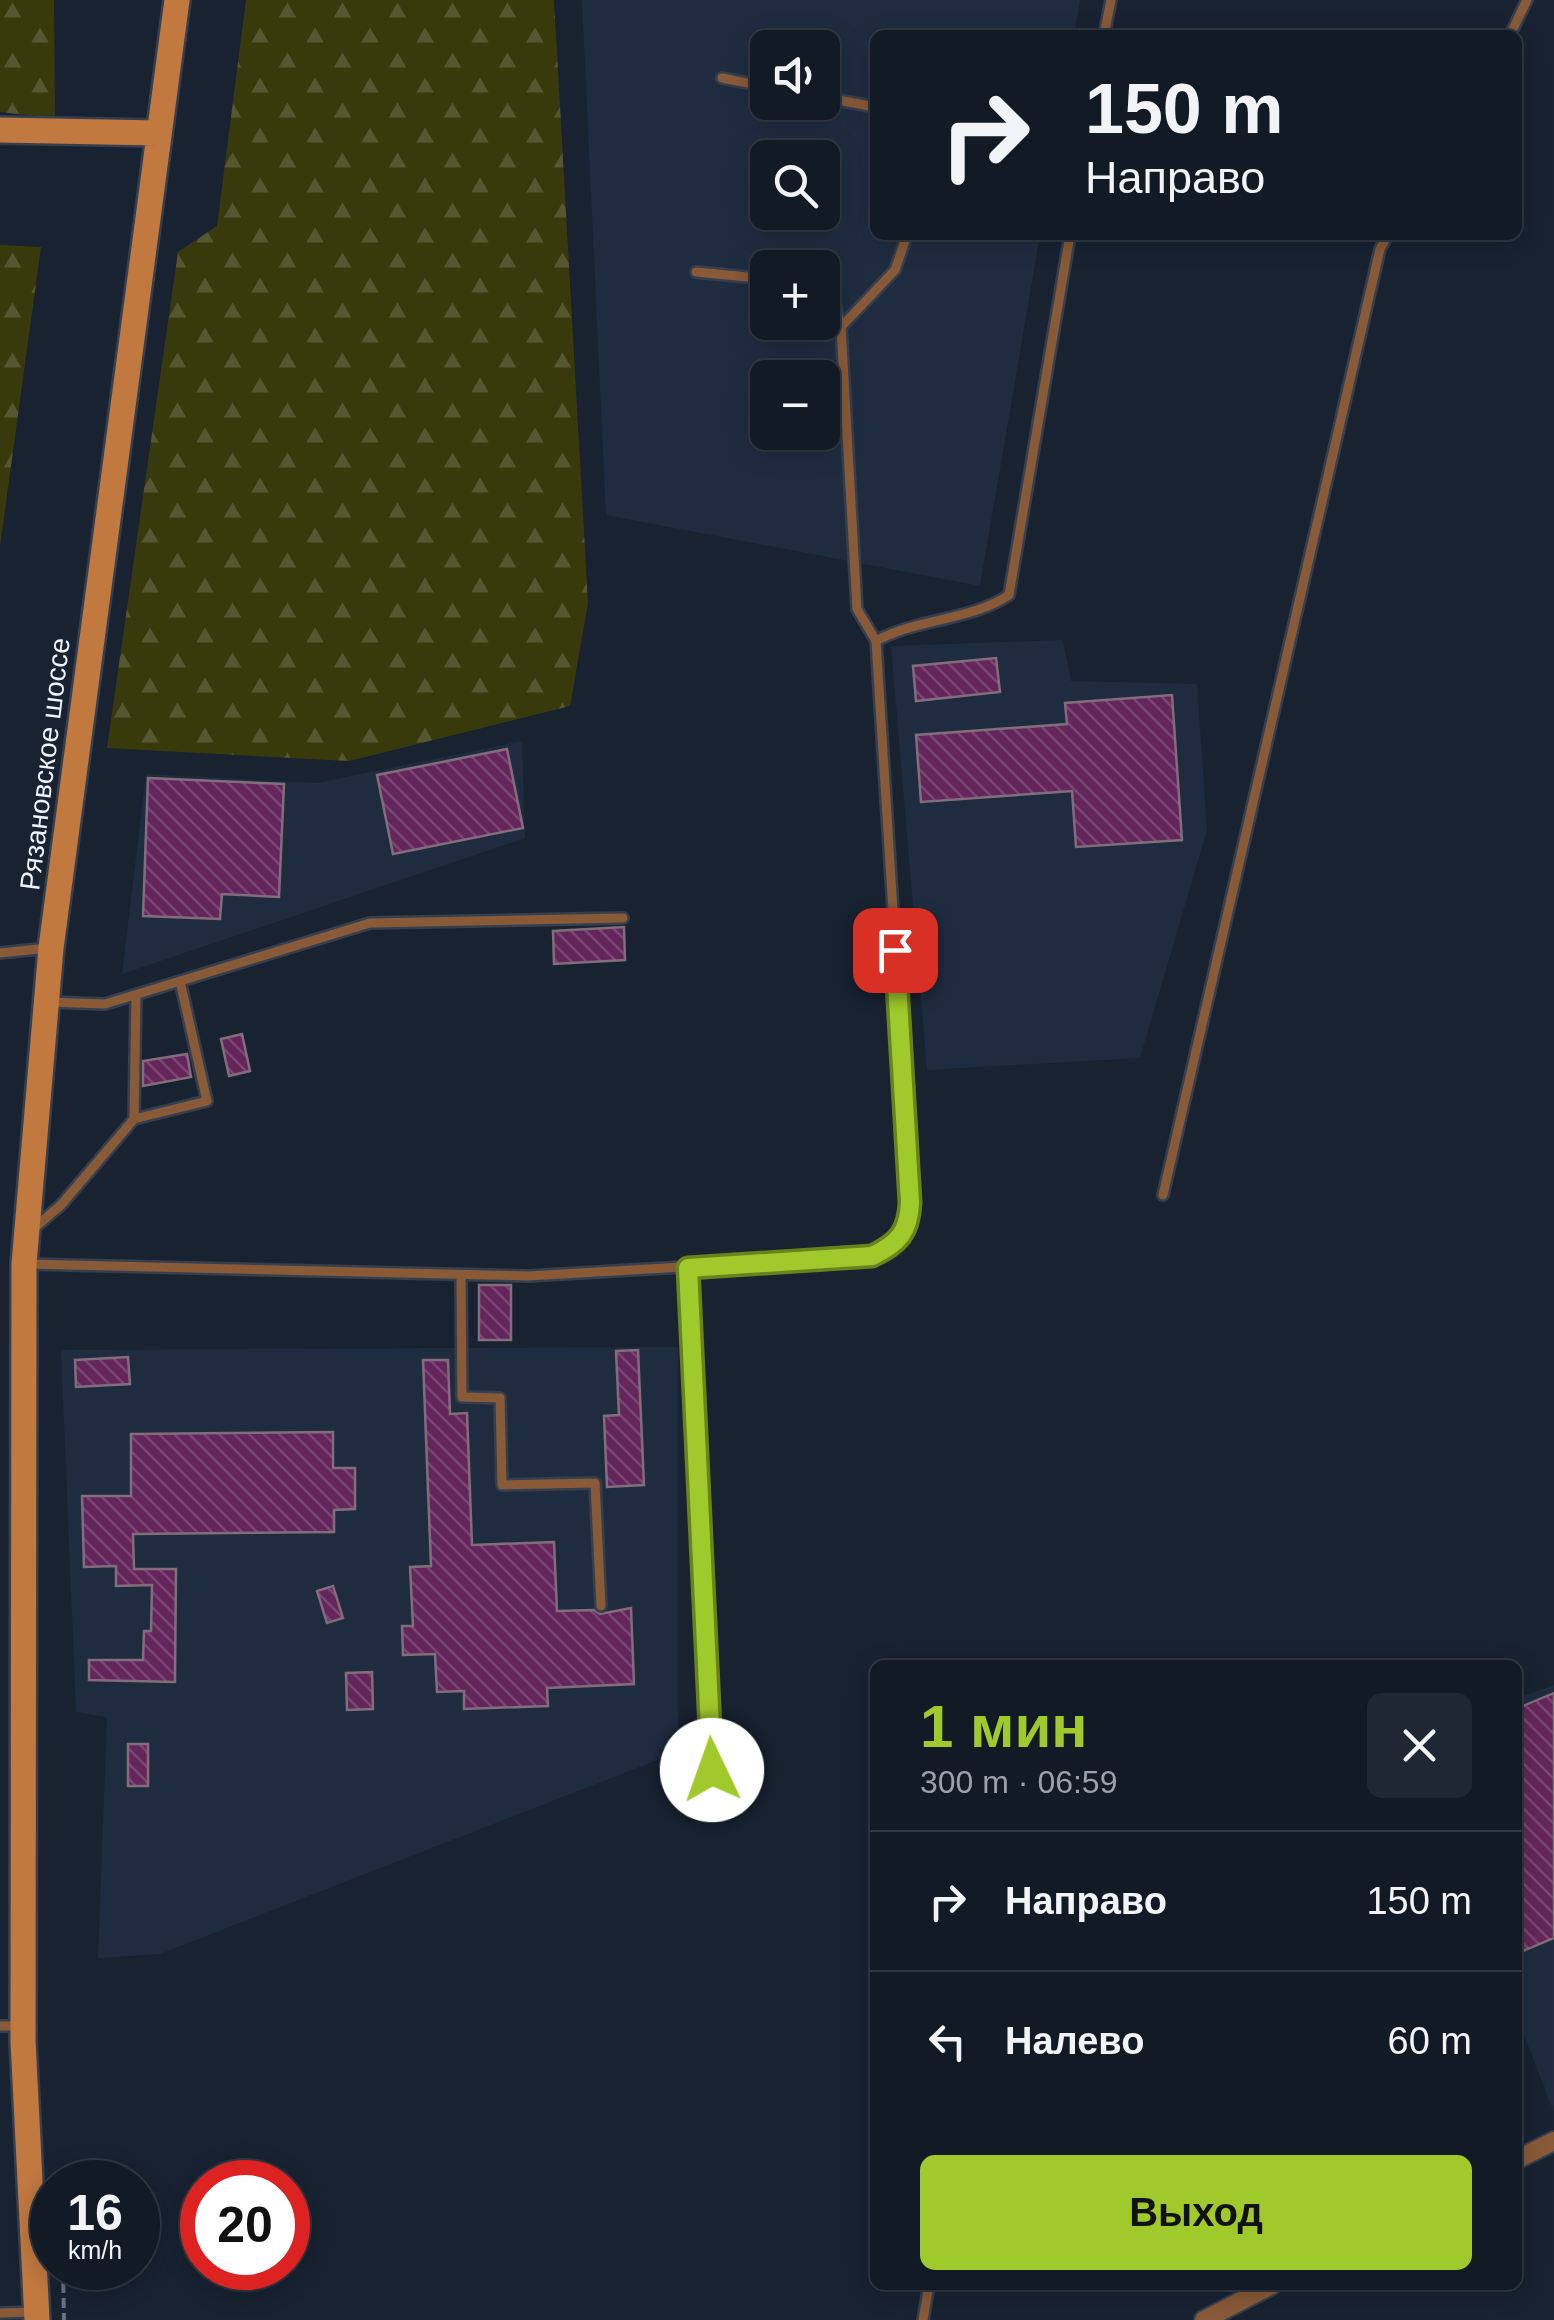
<!DOCTYPE html>
<html lang="ru">
<meta charset="utf-8">
<style>
body{margin:0;font-family:Arial,sans-serif;background:#1f2732;color:#f1f3f6;height:100vh;display:flex;flex-direction:column;font-size:38px;white-space:nowrap}
*{box-sizing:border-box;margin:0}
p{font-size:32px;color:#9ca1a7}
.icon{flex:none;width:55px;height:55px;fill:none;stroke:currentColor;stroke-width:2;stroke-linecap:round;stroke-linejoin:round}
.map{position:relative;flex:1;overflow:hidden}
.side{position:absolute;left:870px;top:1660px;width:652px;height:630px;display:flex;flex-direction:column;background:#121a25;border-radius:15px;box-shadow:0 5px 25px #0003,0 0 0 2px #313842}
.side>*{flex:none}
.top-card{position:absolute;left:870px;top:30px;width:652px;height:210px;border-radius:15px;box-shadow:0 5px 25px #0003,0 0 0 2px #313842;background:#121a25;color:#f1f3f6;overflow:hidden}
.tools{position:absolute;left:750px;top:30px;display:grid;gap:20px}
.tools a{display:grid;place-items:center;width:90px;height:90px;border-radius:15px;background:#121a25;box-shadow:0 5px 25px #0003,0 0 0 2px #313842;font-size:50px}
.speed{position:absolute;left:30px;top:2160px;display:flex;gap:20px;font-size:50px;font-weight:700;text-align:center}
.speed>*{display:grid;place-content:center;width:130px;height:130px;border-radius:50%;background:#121a25;box-shadow:0 5px 25px #0003,0 0 0 2px #313842;line-height:1}
.speed small{font-size:25px;font-weight:400}
.speed .limit{border:15px solid #d22;background:#fff;color:#111}
.pin{position:absolute;display:grid;place-items:center;width:85px;height:85px;color:#fff;margin:-42px;border-radius:20px;box-shadow:0 5px 15px #0006}
.me{position:absolute;width:110px;margin:-55px;rotate:357deg;stroke-linejoin:round;filter:drop-shadow(0 0 8px #0008)}
.turn{display:flex;align-items:center;gap:35px;height:210px;padding:0 50px;font-size:45px}
.turn .icon{width:130px;height:130px;stroke-width:2.5}
.turn b{display:block;font-size:70px;line-height:85px}
.round{display:grid;place-items:center;flex:none;width:105px;height:105px;border-radius:15px;background:#1f2732}
.headline{display:flex;align-items:center;justify-content:space-between;height:170px;padding:0 50px}
h1{font-size:60px;font-weight:600;line-height:75px;color:#a0c92b}
.action{display:flex;gap:20px;margin-top:auto;padding:20px 50px}
.action a{flex:1;height:115px;border-radius:15px;background:#a0c92b;color:#111;font-size:40px;font-weight:600;line-height:115px;text-align:center}
ul{padding:0;list-style:none}
li{display:flex;align-items:center;gap:30px;height:140px;padding:0 50px;border-top:2px solid #313842}
li div{flex:1}
li b{display:block;font-size:38px}
li em{font-style:normal}
.map>svg:first-child{display:block}
.built{fill:#1f2c40;fill-rule:evenodd}
.forest{fill:url(#forest-firs)}
.building{fill:url(#building-back-hatch);stroke:#816d7c;stroke-width:2.5}
.lines{fill:none;stroke-linecap:round;stroke-linejoin:round}
.lane-casing{stroke:#363f4e;stroke-width:14}
.street-casing{stroke:#363f4e;stroke-width:22}
.secondary-casing{stroke:#363f4e;stroke-width:30}
.path{stroke:#6b7380;stroke-width:4;stroke-dasharray:10 5;stroke-linecap:butt}
.lane{stroke:#885a38;stroke-width:9}
.street{stroke:#885a38;stroke-width:18}
.secondary{stroke:#c27940;stroke-width:25}
.route-casing{stroke:#68831c;stroke-width:25}
.route{stroke:#a0c92b;stroke-width:18}
.labels{text-anchor:middle;dominant-baseline:central;stroke-width:10;stroke-linejoin:round;paint-order:stroke}
.street-label{font-size:28px;fill:#eff4fd;stroke:#182231}
</style>
<div class="map">
<svg width="1554" height="2320" viewBox="0 0 1554 2320">
<defs>
<pattern id="forest-firs" width="22" height="20" patternUnits="userSpaceOnUse" patternTransform="scale(2.5)"><rect width="22" height="20" fill="#393a0c"/><path d="M5 1l3.5 6h-7zM16 11l3.5 6h-7z" fill="#565730"/></pattern>
<pattern id="building-back-hatch" width="6" height="6" patternUnits="userSpaceOnUse" patternTransform="scale(2.5)"><rect width="6" height="6" fill="#64265a"/><path d="M-1 5l2 2M0 0l6 6M5-1l2 2" fill="none" stroke="#7a4673"/></pattern>
</defs>
<rect width="100%" height="100%" fill="#182231"/>
<path class="built" d="M582,0H1080L1074,35H875V235H1040L980,586L606,515ZM768,48H822V102H768ZM768,158H822V212H768ZM768,268H822V322H768ZM768,378H822V432H768Z
M1063,640L1071,681L1197,684L1207,830L1140,1058L927,1070L891,646Z
M522,741L525,838L122,974L146,774L317,783Z
M678,1347V1752L160,1954L98,1958L107,1717L76,1712L61,1350Z
M1554,1685V2112L1518,2020V1698Z"/>
<path class="forest" d="M0,0H54L55,118L0,112Z
M246,0H554L588,603L570,706L349,761L107,748L178,252L217,226Z
M0,245L41,247L0,546Z"/>
<path class="building" d="M996,658L1000,692L916,701L913,666Z
M1172,695L1182,840L1076,847L1072,791L921,802L916,735L1067,724L1065,703Z
M507,749L523,828L393,854L377,775Z
M148,778L284,784L279,897L222,894L220,919L143,916Z
M624,927L625,960L554,964L553,931Z
M242,1034L250,1071L229,1076L221,1039Z
M187,1054L191,1077L143,1086V1061Z
M479,1285H511V1340H479Z
M638,1350L644,1485L607,1487L604,1416L619,1415L616,1351Z
M128,1357L130,1384L76,1387L75,1360Z
M423,1360H448L450,1414L467,1413L472,1545L554,1542L557,1611L594,1610L600,1614L631,1608L634,1684L547,1688L548,1706L464,1709V1691L437,1692L435,1654L403,1655L402,1626H413L410,1567L431,1566Z
M333,1432V1468H355V1509L334,1510V1532L133,1534L134,1569H176L175,1682L89,1680V1660H143L144,1631H151L152,1585L116,1586V1566L84,1567L82,1496H131V1434Z
M333,1586L343,1618L327,1623L317,1591Z
M372,1672L373,1709L347,1710L346,1673Z
M1554,1693V1938L1518,1953V1708Z
M128,1744H148V1786H128Z"/>
<g class="lines">
<g class="lane-casing">
<path id="lane" d="M1104,35L1111,0
M1510,35L1527,0
M722,78L768,87
M822,97L875,107
M696,272L768,279
M822,290L831,292L841,327L857,609L876,641
M841,327L895,270L907,235
M0,953L48,948
M48,1002L105,1004L370,923L623,918
M134,1119L136,995
M1163,1195L1380,249L1388,235
M32,1230L61,1205L134,1119L207,1101L180,981
M27,1264L528,1276L872,1256C912,1237 909,1222 910,1181L876,641C918,618 970,621 1009,595L1070,235
M688,1268L712,1769
M461,1276L462,1397L500,1398L502,1485L595,1483L601,1606
M0,2026H20
M0,2313L32,2312
M923,2320L929,2285"/>
</g>
<g class="street-casing">
<path id="street" d="M1518,2159L1554,2141
M1204,2320L1272,2285"/>
</g>
<g class="secondary-casing">
<path id="secondary" d="M0,130L158,133
M37,2320L23,2041L24,1264L51,948L177,0"/>
</g>
<path class="path" d="M60,2172V2182
M63,2268L64,2320"/>
<use href="#lane" class="lane"/>
<use href="#street" class="street"/>
<use href="#secondary" class="secondary"/>
</g>
<g class="lines">
<g class="route-casing">
<path id="route" d="M712,1770L688,1268L872,1256C898,1244 909,1232 910,1202L895,950"/>
</g>
<use href="#route" class="route"/>
</g>
<g class="labels">
<g class="street-label">
<text transform="translate(45 764) rotate(-83)">Рязановское шоссе</text>
</g>
</g>
</svg>
<div class="tools">
<a><svg class="icon" aria-label="sound" viewBox="0 0 24 24"><path d="M4 9h4l5-4v14l-5-4H4zM17 9q2 3 0 6"/></svg></a>
<a><svg class="icon" aria-label="search" viewBox="0 0 24 24"><circle cx="10" cy="10" r="6"/><path d="M15 15l6 6"/></svg></a>
<a>+</a>
<a>−</a>
</div>
<div class="speed"><div>16<small>km/h</small></div><div class="limit">20</div></div>
<div class="pin" style="left:895px;top:950px;background:#d93025"><svg class="icon" aria-label="arrive" viewBox="0 0 24 24"><path d="M6 21V4h12l-3 4 3 4H6"/></svg></div>
<svg class="me" style="left:712px;top:1770px" viewBox="-20 -20 40 40"><circle r="19" fill="#fff"/><path d="M0-13L10 11 0 6-10 11z" fill="#a0c92b"/></svg>
<div class="top-card">
<div class="turn"><svg class="icon" aria-label="right" viewBox="0 0 24 24"><path d="M7 20v-9h11M14 6l5 5-5 5"/></svg><div><b>150 m</b>Направо</div></div>
</div>
<section class="side">
<div class="headline"><div><h1>1 мин</h1><p>300 m · 06:59</p></div><a class="round"><svg class="icon" aria-label="close" viewBox="0 0 24 24"><path d="M6 6l12 12M18 6L6 18"/></svg></a></div>
<ul>
<li><svg class="icon" aria-label="right" viewBox="0 0 24 24"><path d="M7 20v-9h11M14 6l5 5-5 5"/></svg><div><b>Направо</b></div><em>150 m</em></li>
<li><svg class="icon" aria-label="left" viewBox="0 0 24 24"><path d="M17 20v-9H6M10 6l-5 5 5 5"/></svg><div><b>Налево</b></div><em>60 m</em></li>
</ul>
<div class="action"><a>Выход</a></div>
</section>
</div>
